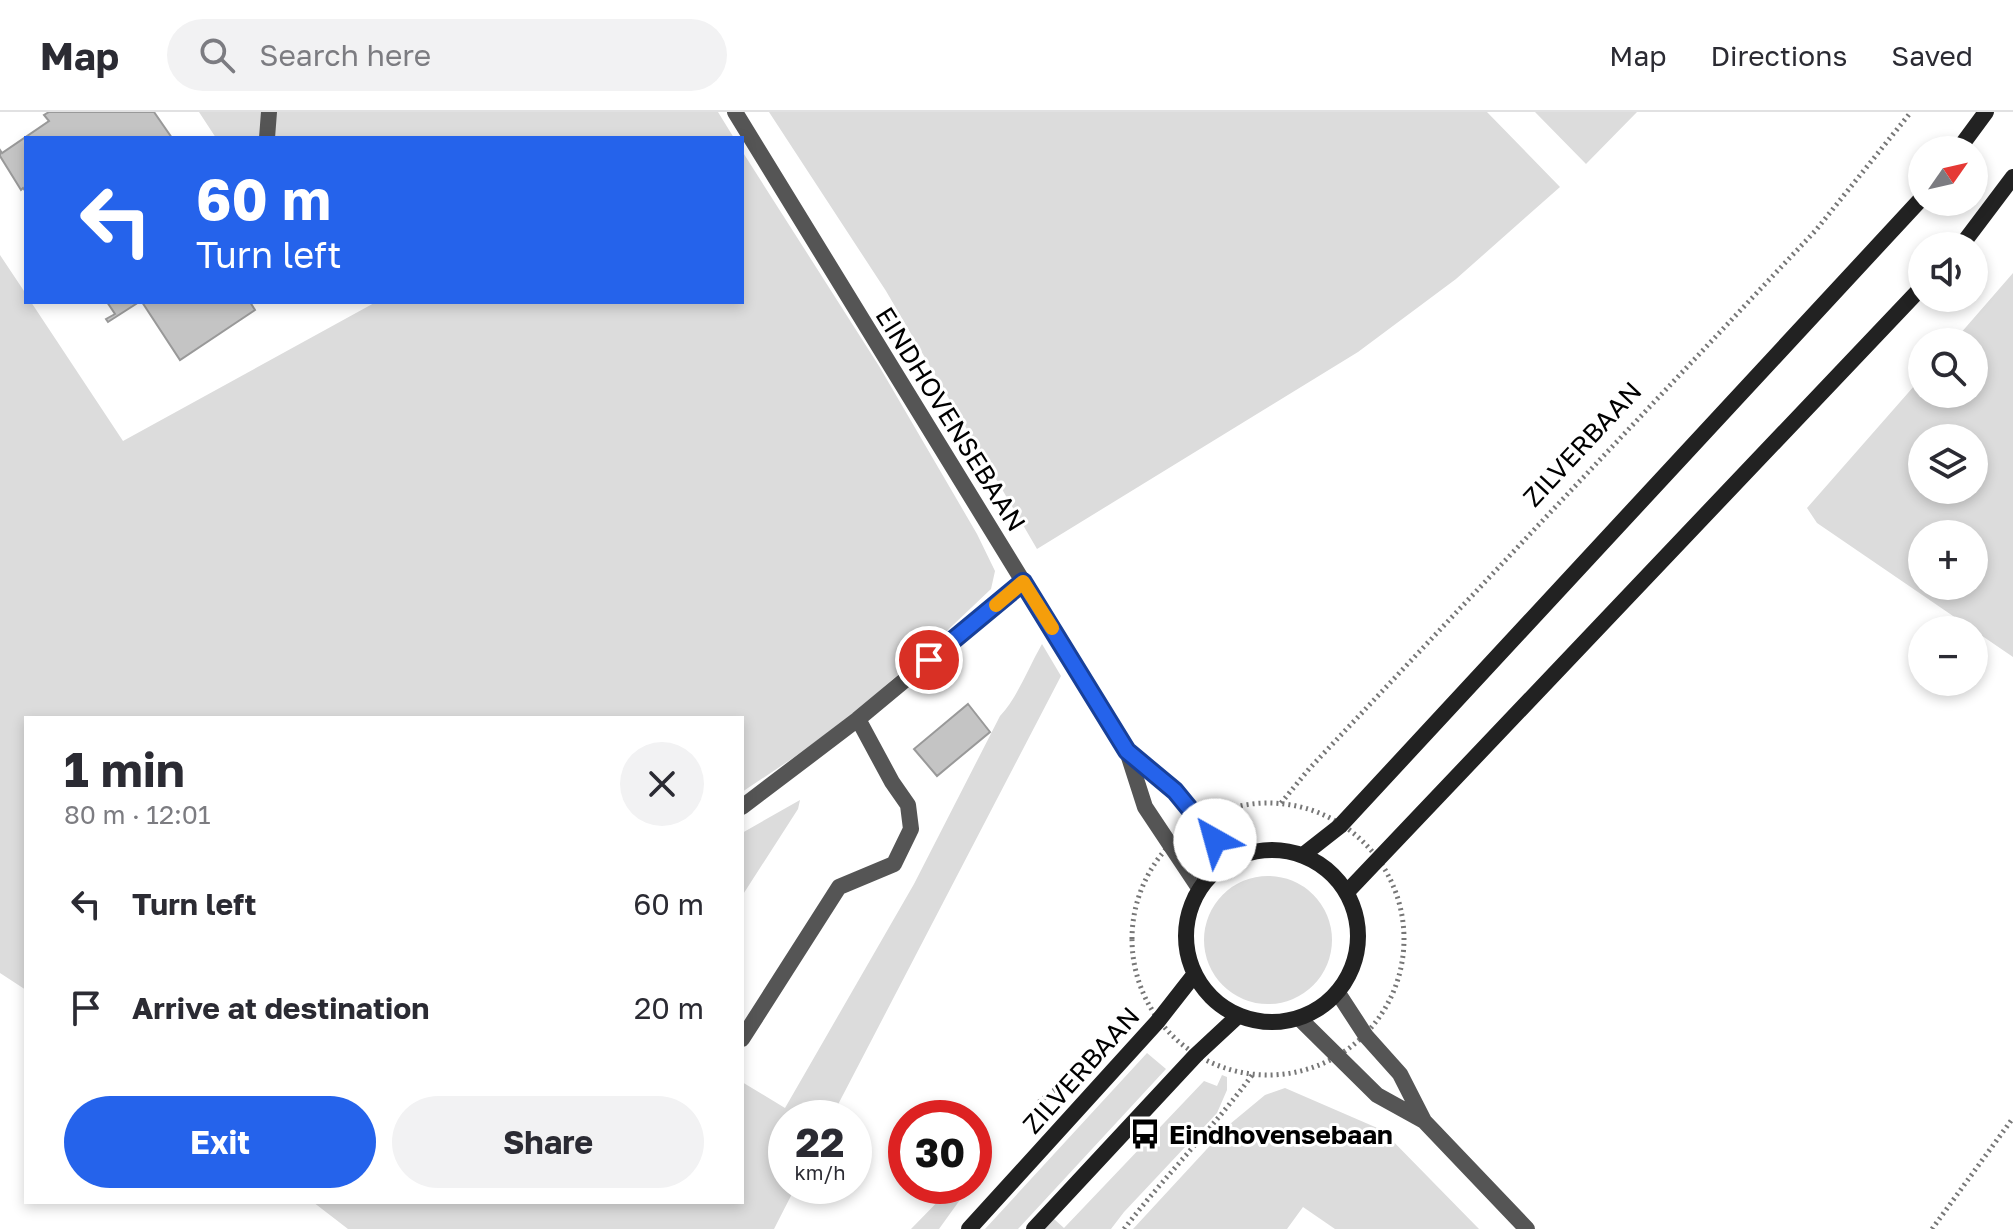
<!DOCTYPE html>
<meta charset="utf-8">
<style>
body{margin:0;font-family:"Golos Text",sans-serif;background:#f2f2f3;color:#2b2b33;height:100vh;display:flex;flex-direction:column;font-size:30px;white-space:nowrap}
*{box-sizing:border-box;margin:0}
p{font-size:26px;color:#7c7c81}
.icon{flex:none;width:44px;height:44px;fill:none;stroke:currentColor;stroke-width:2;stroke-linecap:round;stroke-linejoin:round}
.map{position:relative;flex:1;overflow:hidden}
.details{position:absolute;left:24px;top:604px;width:720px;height:488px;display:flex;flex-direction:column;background:#fff;border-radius:0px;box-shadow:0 4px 12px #0003}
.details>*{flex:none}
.guide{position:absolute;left:24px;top:24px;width:720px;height:168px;border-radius:0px;box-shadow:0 4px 12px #0003;background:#2563eb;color:#fff;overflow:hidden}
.needle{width:52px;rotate:56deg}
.fabs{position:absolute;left:1908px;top:24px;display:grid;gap:16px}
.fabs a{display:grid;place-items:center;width:80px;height:80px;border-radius:50%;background:#fff;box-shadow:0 4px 12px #0003;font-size:40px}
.speed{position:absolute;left:768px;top:988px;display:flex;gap:16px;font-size:40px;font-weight:700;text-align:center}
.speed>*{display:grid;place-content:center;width:104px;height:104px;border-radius:50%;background:#fff;box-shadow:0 4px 12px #0003;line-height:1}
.speed small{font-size:20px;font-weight:400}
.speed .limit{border:12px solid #d22;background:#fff;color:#111}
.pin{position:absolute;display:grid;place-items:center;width:68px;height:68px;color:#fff;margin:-34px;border:4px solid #fff;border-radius:50%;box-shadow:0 2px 8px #0007}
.me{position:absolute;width:88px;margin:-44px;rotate:322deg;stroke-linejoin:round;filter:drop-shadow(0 0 6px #0008)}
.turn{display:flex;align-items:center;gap:28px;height:168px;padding:0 40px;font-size:36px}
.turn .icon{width:104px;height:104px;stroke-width:2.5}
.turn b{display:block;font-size:56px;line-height:68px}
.round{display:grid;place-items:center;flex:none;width:84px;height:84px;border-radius:42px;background:#f2f2f3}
.head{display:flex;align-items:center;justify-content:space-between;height:136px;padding:0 40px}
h1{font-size:48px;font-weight:700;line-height:60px}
.cta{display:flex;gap:16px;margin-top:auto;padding:16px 40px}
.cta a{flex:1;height:92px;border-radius:48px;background:#2563eb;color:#fff;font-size:32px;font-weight:700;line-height:92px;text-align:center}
.cta a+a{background:#f2f2f3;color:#2b2b33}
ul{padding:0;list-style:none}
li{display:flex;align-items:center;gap:24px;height:104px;padding:0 40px}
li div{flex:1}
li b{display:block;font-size:30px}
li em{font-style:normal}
header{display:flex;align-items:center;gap:48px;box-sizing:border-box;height:112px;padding:0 40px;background:#fff;border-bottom:2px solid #e1e1e2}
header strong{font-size:38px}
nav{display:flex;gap:44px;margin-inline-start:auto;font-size:28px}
.search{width:560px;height:72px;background:#f2f2f3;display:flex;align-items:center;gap:20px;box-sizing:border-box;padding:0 28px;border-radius:44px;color:#7c7c81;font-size:30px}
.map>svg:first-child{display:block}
.green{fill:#dcdcdc;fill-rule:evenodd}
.building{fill:#c4c4c4;stroke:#999;stroke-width:2}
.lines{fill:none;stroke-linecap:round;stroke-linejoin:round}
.path{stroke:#777;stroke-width:5;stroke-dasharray:2 4;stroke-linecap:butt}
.service{stroke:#555;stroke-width:16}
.minor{stroke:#555;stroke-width:16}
.secondary{stroke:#222;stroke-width:16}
.route-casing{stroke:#184099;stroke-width:20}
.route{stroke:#2563eb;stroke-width:14}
.slow{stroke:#f59e0b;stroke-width:14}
.labels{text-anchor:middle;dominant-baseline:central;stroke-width:6;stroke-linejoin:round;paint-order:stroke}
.street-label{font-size:26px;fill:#000;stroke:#fff}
.poi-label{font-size:26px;font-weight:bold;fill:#000;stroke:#fff;text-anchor:start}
</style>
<header>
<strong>Map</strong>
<div class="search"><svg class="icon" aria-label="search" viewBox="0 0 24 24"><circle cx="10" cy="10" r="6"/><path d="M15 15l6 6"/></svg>Search here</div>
<nav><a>Map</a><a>Directions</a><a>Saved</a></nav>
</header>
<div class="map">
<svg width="2013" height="1117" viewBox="0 0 2013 1117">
<rect width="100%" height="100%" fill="#fff"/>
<path class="green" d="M199,0H718L734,26H216Z
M769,0H1487L1560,75L1456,167L1358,240L1037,437L886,179Z
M1535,0H1637L1586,52Z
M742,39L879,254L977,422L995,459L991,477L932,533L853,602L793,646L742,680V606H26V878L0,861V143L26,182V190H31L123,329L376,190H742Z
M2013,161V545L1817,411L1807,396L1922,265V282H1974V230H1953ZM1922,326H1974V378H1922ZM1974,422V474H1922V422Z
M1042,532L1061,564L831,1006H786V1074H796L774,1117H348L313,1090H742V970L785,996L914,772L1000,604C1018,585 1028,556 1042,532Z
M800,688L798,697L742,784V721Z
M1204 828a64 64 0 1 1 128 0a64 64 0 1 1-128 0Z
M1147,941L1166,957L1018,1117H985Z
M1222,963L1227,965V978L1217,1001L1124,1100L1111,1117H1044L1054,1107L1064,1116L1204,969L1217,974Z
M1285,976L1382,1018L1479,1117H1335L1303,1095L1287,1117H1133L1230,1012L1265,983Z
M952,1075L962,1085L939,1117H911Z"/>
<path class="building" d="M49,0H154L172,26H26V80L23,76L21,78L0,44V38L2,41L49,9L44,3Z
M107,190H139L108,210L106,207L115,202Z
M142,190H250L255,198L180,248Z
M968,592L990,620L937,664L914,637Z"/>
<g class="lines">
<path class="path" d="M1132 827a136 136 0 1 1 272 0a136 136 0 1 1-272 0Z
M1281,691L1309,657L1816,118L1911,0
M1039,990L1066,969
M1124,1117C1165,1064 1213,1016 1253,962
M1932,1117L2013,1006"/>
<path class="service" d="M267,26L269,0
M742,695L858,607
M742,927L839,775L894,752L911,717L908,693L892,670L858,607L1023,470"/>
<path class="minor" d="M735,0L1127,639L1145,695L1199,776
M1128,640L1175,679L1230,748
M1338,881L1366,924L1400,962L1424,1009
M1300,907L1377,983L1424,1009L1527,1117"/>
<path class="secondary" d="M1958,38L1986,0
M1961,134L2013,65
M1186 824a86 86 0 1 1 172 0a86 86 0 1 1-172 0Z
M1303,743L1340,714L1922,86
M1347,780L1922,175
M969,1117L1158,909L1194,863
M1034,1117L1196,943L1238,904"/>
</g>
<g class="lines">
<g class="route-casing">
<path id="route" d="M929,548L1023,470L1127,639L1175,679L1215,728"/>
</g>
<use href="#route" class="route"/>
<path class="slow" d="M996,493L1023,470L1052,516"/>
</g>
<defs>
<g id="bus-bare" transform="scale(2.4)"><path d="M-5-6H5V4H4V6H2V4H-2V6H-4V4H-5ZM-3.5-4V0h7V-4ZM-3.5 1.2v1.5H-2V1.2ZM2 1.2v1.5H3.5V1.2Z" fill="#000" stroke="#fff" stroke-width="2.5" paint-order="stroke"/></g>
</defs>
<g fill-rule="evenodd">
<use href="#bus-bare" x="1145" y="1022"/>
</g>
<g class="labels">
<g class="street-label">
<text transform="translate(951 307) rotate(58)">EINDHOVENSEBAAN</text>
<text transform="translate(1582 332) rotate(-47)">ZILVERBAAN</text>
<text transform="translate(1081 958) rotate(-48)">ZILVERBAAN</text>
</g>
<g class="poi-label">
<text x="1169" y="1022">Eindhovensebaan</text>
</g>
</g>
</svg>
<div class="fabs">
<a><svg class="needle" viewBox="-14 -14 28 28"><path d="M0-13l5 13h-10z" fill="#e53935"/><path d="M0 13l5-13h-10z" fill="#7c7c81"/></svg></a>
<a><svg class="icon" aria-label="sound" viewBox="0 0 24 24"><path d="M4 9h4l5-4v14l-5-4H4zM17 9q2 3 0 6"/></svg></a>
<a><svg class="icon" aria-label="search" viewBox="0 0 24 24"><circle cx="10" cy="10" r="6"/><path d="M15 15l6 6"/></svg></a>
<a><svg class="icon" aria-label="layers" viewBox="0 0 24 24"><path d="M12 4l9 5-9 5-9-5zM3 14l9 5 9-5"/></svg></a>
<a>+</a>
<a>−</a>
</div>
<div class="speed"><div>22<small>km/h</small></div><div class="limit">30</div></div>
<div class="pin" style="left:929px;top:548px;background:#d93025"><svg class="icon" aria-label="arrive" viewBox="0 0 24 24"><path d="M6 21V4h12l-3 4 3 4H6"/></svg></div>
<svg class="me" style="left:1215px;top:728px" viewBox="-20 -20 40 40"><circle r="19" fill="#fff"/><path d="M0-13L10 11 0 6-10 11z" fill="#2563eb"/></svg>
<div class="guide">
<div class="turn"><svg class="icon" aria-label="left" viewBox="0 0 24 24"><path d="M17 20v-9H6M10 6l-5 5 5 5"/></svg><div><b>60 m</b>Turn left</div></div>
</div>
<section class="details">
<div class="head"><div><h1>1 min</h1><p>80 m · 12:01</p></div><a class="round"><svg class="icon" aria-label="close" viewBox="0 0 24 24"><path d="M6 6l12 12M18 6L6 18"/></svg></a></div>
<ul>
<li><svg class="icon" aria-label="left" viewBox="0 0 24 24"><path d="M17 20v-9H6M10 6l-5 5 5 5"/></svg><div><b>Turn left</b></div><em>60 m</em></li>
<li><svg class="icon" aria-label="arrive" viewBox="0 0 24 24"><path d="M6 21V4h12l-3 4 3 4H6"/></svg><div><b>Arrive at destination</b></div><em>20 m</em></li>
</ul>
<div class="cta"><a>Exit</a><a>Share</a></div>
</section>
</div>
